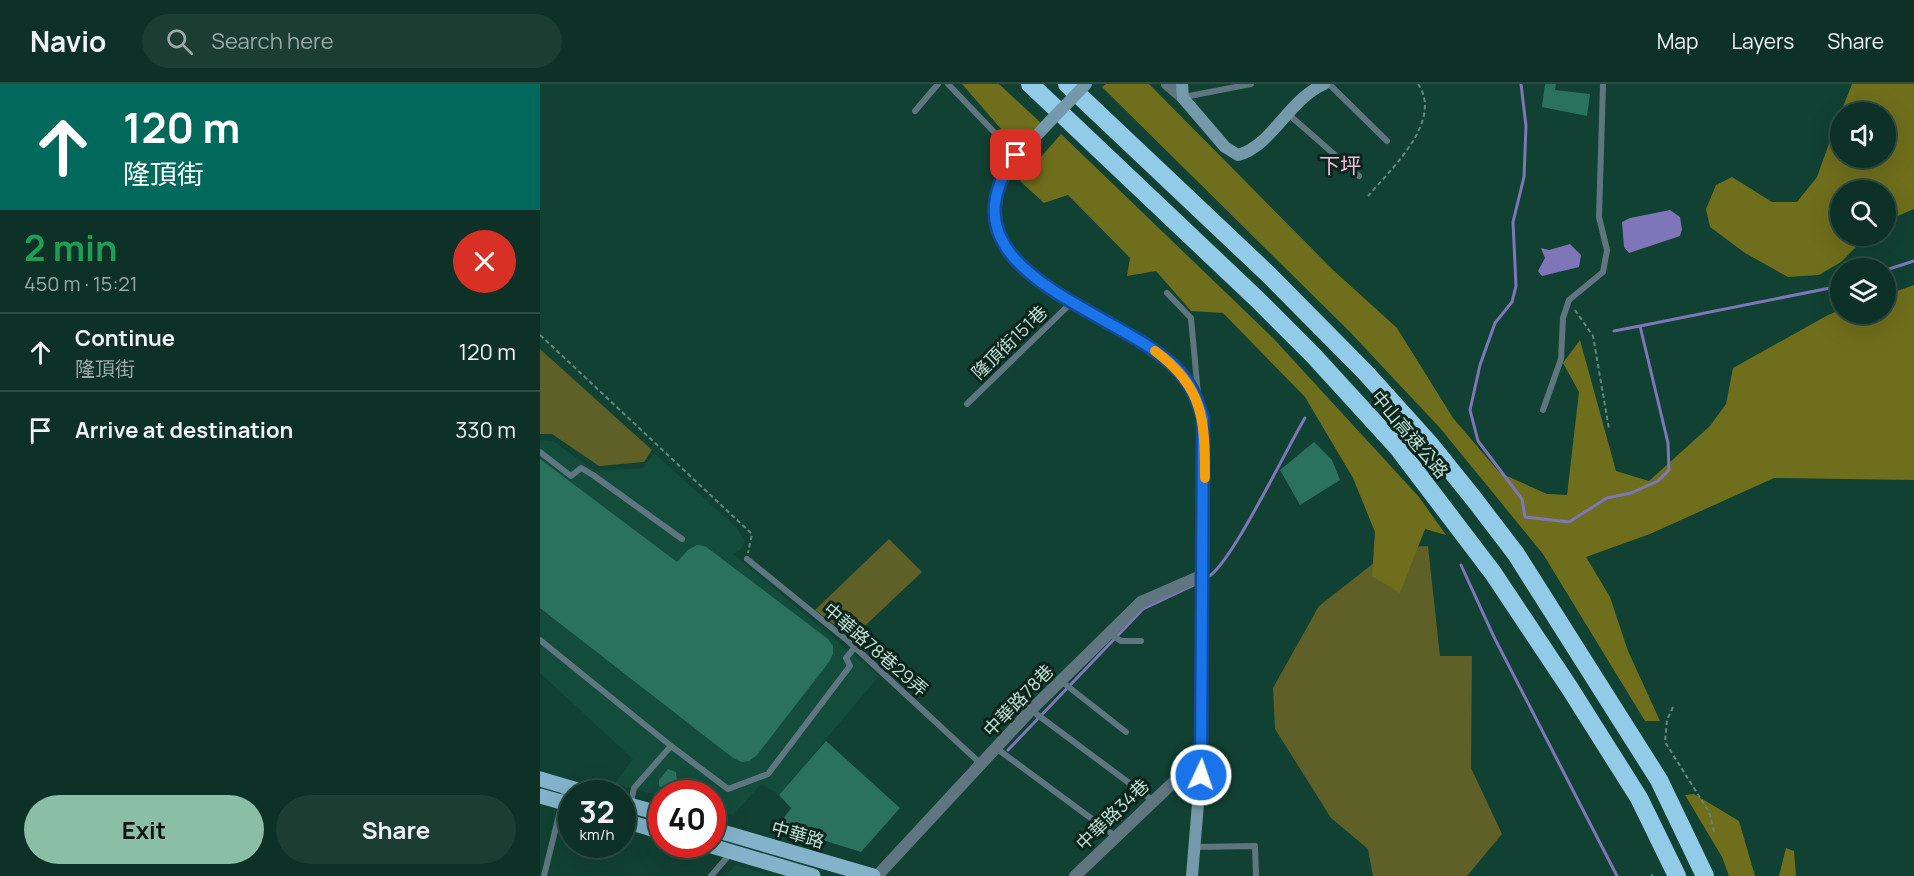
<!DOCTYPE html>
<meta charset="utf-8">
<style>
body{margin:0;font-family:Manrope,"Noto Sans TC",sans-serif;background:#1b3d32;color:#f1f3f6;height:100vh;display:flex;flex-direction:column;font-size:22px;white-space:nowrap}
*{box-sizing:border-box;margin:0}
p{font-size:20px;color:#9aa9a7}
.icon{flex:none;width:33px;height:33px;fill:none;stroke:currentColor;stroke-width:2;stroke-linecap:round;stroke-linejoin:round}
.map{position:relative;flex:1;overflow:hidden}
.sheet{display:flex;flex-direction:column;background:#0d3126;width:540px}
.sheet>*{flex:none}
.guide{background:#00695c;color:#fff;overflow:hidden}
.controls{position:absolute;left:1290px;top:18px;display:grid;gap:12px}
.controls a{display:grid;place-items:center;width:66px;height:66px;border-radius:50%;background:#0d3126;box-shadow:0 6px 24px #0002,0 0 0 2px #2d4c43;font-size:30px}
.speed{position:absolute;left:18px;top:696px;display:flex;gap:12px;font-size:30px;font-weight:700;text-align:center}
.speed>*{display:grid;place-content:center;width:78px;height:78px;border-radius:50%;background:#0d3126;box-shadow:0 6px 24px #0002,0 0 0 2px #2d4c43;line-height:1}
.speed small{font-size:15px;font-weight:400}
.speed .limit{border:9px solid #d22;background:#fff;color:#111}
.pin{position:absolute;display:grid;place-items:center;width:51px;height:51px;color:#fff;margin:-26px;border-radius:12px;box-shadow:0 3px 9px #0006}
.me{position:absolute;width:66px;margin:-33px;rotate:3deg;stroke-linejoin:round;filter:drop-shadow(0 0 4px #0008)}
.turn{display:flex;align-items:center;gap:21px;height:126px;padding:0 24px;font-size:27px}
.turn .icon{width:78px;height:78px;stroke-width:2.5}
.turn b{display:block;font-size:42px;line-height:51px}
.round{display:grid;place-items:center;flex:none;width:63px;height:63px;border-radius:32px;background:#1b3d32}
.head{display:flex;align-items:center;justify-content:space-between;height:102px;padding:0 24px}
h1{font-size:36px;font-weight:700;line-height:45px;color:#1e9e55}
.primary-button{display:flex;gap:12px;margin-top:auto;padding:12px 24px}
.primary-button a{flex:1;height:69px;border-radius:36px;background:#8abfa5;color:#111;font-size:24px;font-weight:700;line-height:69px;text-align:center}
.primary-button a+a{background:#1b3d32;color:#f1f3f6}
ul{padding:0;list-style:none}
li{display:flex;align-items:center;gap:18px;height:78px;padding:0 24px;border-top:2px solid #2d4c43}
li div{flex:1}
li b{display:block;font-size:22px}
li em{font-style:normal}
header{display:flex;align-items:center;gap:36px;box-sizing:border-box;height:84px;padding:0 30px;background:#0d3126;border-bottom:2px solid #2d4c43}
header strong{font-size:28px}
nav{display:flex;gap:33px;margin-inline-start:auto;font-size:21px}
.search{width:420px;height:54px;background:#1b3d32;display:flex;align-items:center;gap:15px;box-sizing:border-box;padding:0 21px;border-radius:33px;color:#9aa9a7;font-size:22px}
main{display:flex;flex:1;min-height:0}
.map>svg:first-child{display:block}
.built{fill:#134c3b}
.green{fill:#5f5f28}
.forest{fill:#6f6e1c}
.water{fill:#7e76b9}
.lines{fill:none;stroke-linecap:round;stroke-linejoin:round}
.stream{stroke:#7e76b9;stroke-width:3}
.building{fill:#2a725b}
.path{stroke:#61897b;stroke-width:2;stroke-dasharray:4.5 3;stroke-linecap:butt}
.lane{stroke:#5f7681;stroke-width:6}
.street{stroke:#5f7681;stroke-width:12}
.secondary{stroke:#7499aa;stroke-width:12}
.primary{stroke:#83b3ca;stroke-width:15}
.highway{stroke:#91cbe7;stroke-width:18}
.secondary-bridge{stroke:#7499aa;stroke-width:12}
.route-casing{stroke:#114b97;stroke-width:15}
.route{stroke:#1a73e8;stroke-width:10}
.slow{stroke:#f59e0b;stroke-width:10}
.labels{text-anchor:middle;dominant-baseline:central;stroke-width:6;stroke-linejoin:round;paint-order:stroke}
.street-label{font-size:18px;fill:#c0ded2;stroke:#0b241c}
.quarter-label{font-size:21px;fill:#f9bcd9;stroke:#0b241c}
</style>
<header>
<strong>Navio</strong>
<div class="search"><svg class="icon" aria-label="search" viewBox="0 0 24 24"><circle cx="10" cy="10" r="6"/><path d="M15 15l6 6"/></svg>Search here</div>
<nav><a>Map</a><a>Layers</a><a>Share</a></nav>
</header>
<main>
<section class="sheet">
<div class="guide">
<div class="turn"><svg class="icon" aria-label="ahead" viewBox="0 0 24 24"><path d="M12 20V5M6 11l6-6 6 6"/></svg><div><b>120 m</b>隆頂街</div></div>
</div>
<div class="head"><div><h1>2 min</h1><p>450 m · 15:21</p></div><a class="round" style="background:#d93025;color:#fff"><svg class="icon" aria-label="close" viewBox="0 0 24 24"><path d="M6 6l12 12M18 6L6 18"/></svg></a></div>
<ul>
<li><svg class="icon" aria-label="ahead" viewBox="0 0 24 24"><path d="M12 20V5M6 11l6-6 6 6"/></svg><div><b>Continue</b><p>隆頂街</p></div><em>120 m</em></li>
<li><svg class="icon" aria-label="arrive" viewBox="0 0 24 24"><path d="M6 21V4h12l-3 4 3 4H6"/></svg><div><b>Arrive at destination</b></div><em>330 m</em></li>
</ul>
<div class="primary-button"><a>Exit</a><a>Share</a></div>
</section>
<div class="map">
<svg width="1374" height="792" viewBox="0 0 1374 792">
<rect width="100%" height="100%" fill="#114132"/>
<path class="built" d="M0,356L13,357L55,387L103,384L114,369L197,444L205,457L200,466L193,470L339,592L239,711L221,700L193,731L173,725L172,710H122L121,712L74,700L93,675L0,589Z
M195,781L231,792H186Z"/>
<path class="green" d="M0,265L112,366L104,378L59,382L12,350H0Z
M349,455L382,488L312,554L275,526Z
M888,462L900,572H932L931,684L962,750L927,792H833L828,765L791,734L735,645L733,604L779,522L853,464Z"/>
<path class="forest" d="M422,0H459L501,39L475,61Z
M566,0H609L792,185L857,244L913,334L960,389L1007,410L1027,411L1039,308L1023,279L1040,256L1076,387L1109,397L1170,342L1186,320L1193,284L1288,231L1300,226V230H1346V211L1374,201V396L1234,394L1110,450L1046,473L1070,513L1088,567L1120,637H1105L1003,470L900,344L810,248L562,3Z
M1312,0H1374V125L1346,137V106H1300V152H1327L1301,178L1279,191L1248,193L1205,169L1170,143L1166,125L1176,101L1192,93L1232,118H1257L1277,93L1300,29V74H1346V28H1301Z
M521,50L733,254L879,413L906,451L885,445L860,509L832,492L835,448L813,394L765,313L683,229L651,227L616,187L587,192L590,174L528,111L504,119L480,97Z
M1154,710L1199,737L1215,792H1189L1182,773L1145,711Z
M1246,764L1254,767L1256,792H1239Z"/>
<path class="water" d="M1130,126L1140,133L1142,145L1140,152L1089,169L1084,163L1082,138L1090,134Z
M1030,160L1041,171L1039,183L1002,192L998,187L1005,174L1001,164L1009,166Z"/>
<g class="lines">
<path class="stream" d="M981,0L986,42L984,93L973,138L976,202L972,218L955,239L940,281L930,326L938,357L982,415L985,433L1029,438L1067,414L1091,409L1118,397L1129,386L1128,359L1100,242L1300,202
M1346,186L1374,177
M1074,247L1100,242
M921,481L954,553L1077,792
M668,493C692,479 746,365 765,334
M468,666L603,525L654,501"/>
</g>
<path class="building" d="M1005,0H1016L1015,6L1050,10L1047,32L1002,23Z
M774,358L792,376L800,396L760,421L740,386Z
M0,375L137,478L148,466L157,461L165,462L288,555L293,562V570L289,578L217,671L209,677L202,678L193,674L0,524Z
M286,657L360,724L321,768L238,742L251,724L239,711Z
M128,685L136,688L137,697L130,704L123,705L119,702V696Z"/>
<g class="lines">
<path class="path" d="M828,112C850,86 904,37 878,0
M1035,226L1053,252L1069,345
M0,251L212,450L208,469
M1133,623L1127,636L1125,658L1169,728L1175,751
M1111,792L1113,791"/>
<path class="lane" d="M408,0L476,71
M789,0L847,57
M644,13L711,0
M375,27L398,0
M747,29L819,92
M627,209L651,234L658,310
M427,320L532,218
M1003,326L1021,275L1023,234L1029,216L1063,188L1067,166L1059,133L1063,0
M0,368L31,392L41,384L53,391L142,455
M207,475L308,557L441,680
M569,549L581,557H601
M0,556L131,662L94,704L87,737
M521,597L586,648
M491,626L612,716
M131,662L188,705L228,690L310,582L306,574L315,563
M456,664L575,752
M655,763L715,762L716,792
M4,792L26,702
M171,792L190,770"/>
<path class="street" d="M627,0L643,14
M337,792L491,626L601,518L663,491
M535,792L662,671"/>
<path class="secondary" d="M642,0L643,14L685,63L698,71C732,62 748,16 784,0
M491,57C471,75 457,94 456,123C451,204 586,235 635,283C650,298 657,314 664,334L662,671L652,792"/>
<path class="primary" d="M0,695L51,710
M0,712L32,721
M82,719L122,730
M82,736L122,748
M172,745L333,792
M165,760L273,792"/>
<path class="highway" d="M490,0L718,216L773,271L858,364L953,489L1029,603L1099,714L1137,792
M527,0L728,190L825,288L889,359L934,415L976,470L1119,696L1165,792"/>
<path class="secondary-bridge" d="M491,57L546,0"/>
</g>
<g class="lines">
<g class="route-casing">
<path id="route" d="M476,71C393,187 574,224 635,283C650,298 657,314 663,334L661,691"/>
</g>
<use href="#route" class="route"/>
<path class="slow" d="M615,267C664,303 665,337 665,394"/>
</g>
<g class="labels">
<g class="street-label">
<text transform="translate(469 258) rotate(-44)">隆頂街151巷</text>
<text transform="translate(870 350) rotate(50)">中山高速公路</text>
<text transform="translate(336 565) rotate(41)">中華路78巷29弄</text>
<text transform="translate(478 616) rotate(-46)">中華路78巷</text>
<text transform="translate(572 730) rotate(-44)">中華路34巷</text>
<text transform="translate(258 750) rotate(16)">中華路</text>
</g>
<g class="quarter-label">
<text x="800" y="81">下坪</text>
</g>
</g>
</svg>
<div class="controls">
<a><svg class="icon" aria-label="sound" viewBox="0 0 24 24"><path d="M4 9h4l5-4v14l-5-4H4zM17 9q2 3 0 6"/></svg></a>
<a><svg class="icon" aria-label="search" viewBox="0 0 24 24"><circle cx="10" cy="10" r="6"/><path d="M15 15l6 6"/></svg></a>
<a><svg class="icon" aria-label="layers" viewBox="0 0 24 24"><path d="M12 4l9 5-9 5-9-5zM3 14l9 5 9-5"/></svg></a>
</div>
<div class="speed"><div>32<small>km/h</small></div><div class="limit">40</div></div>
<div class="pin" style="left:476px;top:71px;background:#d93025"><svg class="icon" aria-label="arrive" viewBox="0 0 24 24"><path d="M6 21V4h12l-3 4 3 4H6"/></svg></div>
<svg class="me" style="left:661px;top:691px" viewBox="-20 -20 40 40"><circle r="17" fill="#1a73e8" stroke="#fff" stroke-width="3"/><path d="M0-11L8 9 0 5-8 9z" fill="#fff"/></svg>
</div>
</main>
